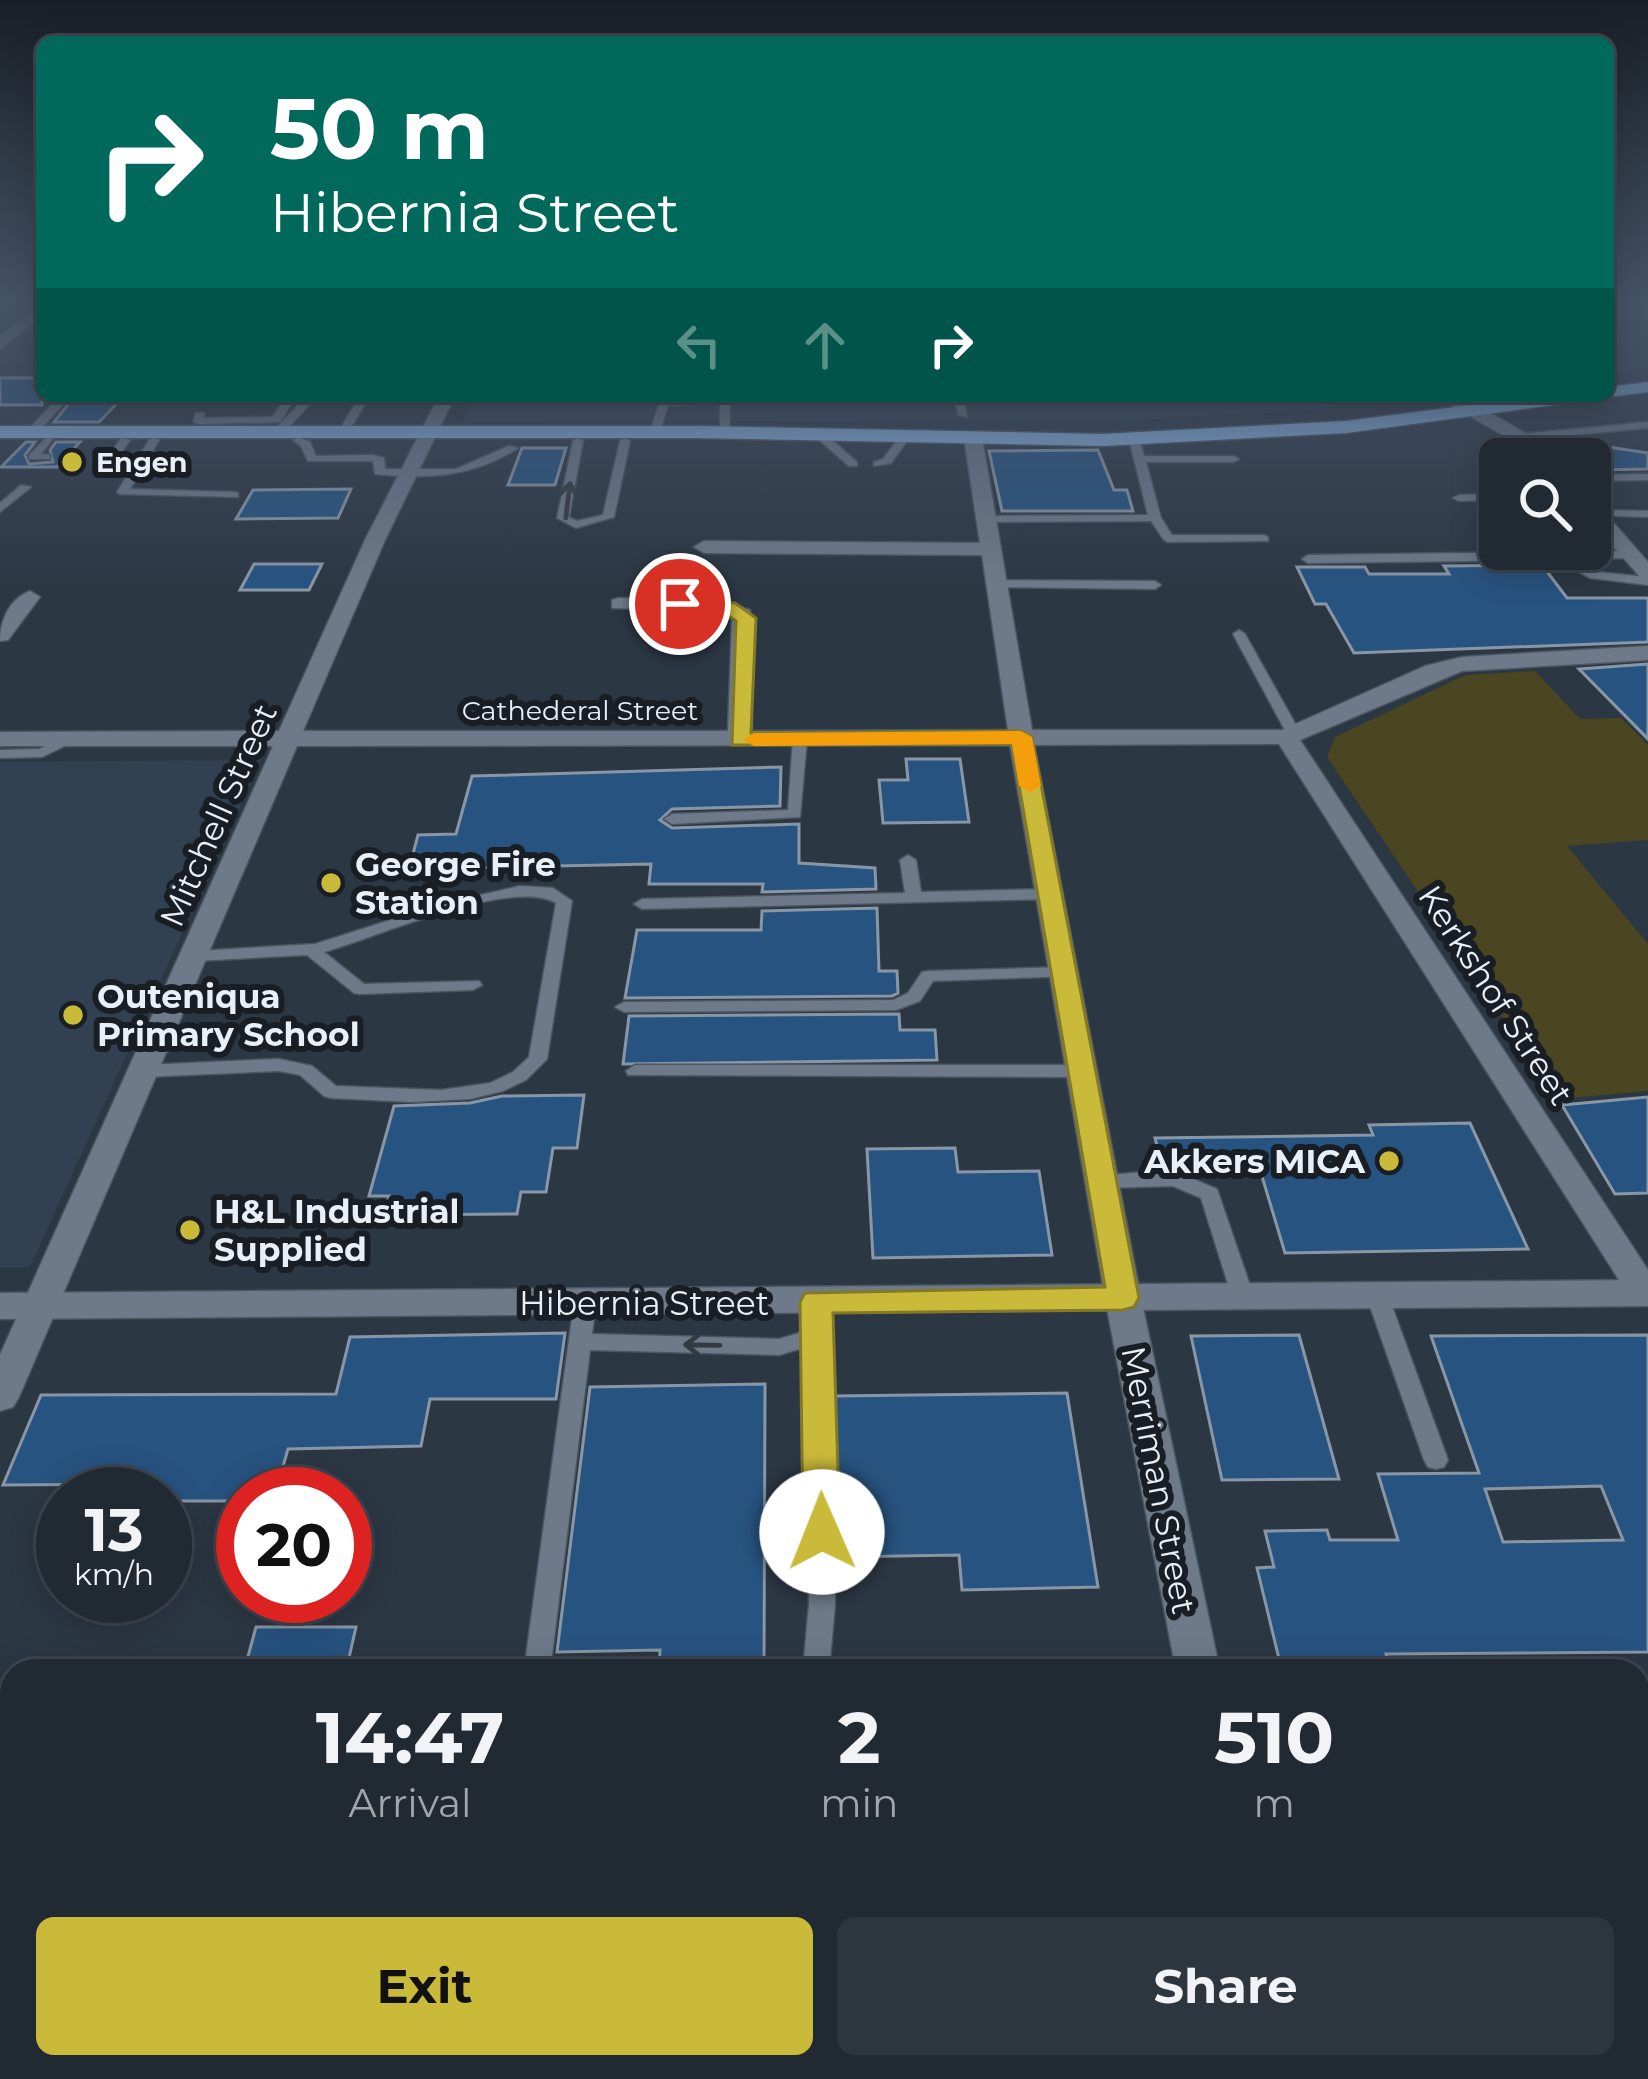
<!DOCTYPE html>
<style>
body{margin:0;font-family:Montserrat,sans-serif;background:#2d353f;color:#f1f3f6;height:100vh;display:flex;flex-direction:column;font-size:45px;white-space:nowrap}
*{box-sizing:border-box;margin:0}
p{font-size:39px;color:#a2a6ac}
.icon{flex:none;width:66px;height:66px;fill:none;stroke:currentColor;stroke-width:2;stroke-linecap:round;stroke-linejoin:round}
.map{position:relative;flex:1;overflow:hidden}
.details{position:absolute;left:0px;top:1659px;width:1650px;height:420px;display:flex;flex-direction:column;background:#212933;border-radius:36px 36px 0 0;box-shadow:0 6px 30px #0003,0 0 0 3px #3e454e}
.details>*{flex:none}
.banner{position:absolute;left:36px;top:36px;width:1578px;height:366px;border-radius:18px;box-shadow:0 6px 30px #0003,0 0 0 3px #3e454e;background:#00695c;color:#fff;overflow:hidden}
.buttons{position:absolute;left:1479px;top:438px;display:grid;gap:24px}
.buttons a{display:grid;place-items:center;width:132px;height:132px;border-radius:18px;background:#212933;box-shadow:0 6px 30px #0003,0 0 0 3px #3e454e;font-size:60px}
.speed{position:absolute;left:36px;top:1467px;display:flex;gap:24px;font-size:60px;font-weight:700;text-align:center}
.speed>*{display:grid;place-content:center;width:156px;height:156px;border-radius:50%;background:#212933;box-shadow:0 6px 30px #0003,0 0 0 3px #3e454e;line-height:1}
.speed small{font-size:30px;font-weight:400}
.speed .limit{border:18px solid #d22;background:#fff;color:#111}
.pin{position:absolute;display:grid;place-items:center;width:102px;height:102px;color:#fff;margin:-51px;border:6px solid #fff;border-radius:50%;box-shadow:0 3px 12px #0007}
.me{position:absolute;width:132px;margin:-66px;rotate:359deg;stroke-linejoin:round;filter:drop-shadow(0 0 9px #0008)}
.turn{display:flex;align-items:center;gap:42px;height:252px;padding:0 36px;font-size:54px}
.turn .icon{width:156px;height:156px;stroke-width:2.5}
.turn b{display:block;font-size:84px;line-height:102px}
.lanes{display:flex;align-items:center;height:114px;padding:0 36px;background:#0003;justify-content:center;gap:60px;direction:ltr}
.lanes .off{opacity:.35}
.eta{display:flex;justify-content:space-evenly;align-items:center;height:204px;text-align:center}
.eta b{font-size:72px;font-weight:700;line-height:84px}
.cta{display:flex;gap:24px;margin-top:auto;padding:24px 36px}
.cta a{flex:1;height:138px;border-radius:18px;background:#c9ba3a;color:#111;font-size:48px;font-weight:700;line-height:138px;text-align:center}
.cta a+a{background:#2d353f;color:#f1f3f6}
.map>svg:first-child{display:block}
.built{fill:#324152}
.green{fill:#4a4622}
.building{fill:#275380;stroke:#8996a5;stroke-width:3;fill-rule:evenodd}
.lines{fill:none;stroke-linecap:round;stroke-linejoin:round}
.service-casing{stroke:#4b555f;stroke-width:3}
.minor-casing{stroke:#4b555f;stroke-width:3}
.tertiary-casing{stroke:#4b555f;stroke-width:3}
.trunk-casing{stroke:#4b555f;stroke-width:3}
.service{fill:#6e7a89;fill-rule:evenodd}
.minor{fill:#6e7a89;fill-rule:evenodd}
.tertiary{fill:#6e7a89;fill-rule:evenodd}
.trunk{fill:#88b2e0;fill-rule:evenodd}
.oneway{stroke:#333a42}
.route{fill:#c9ba3a;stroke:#837926;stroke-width:3}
.slow{fill:#f59e0b}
.poi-dot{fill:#c9ba3a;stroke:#191e24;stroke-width:4.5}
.labels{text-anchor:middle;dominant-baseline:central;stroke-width:12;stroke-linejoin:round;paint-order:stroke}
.far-poi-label{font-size:27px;font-weight:bold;fill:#e8eff7;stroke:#191e24;text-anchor:start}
.far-street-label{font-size:27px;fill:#e8eff7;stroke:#191e24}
.street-label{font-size:33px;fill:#e8eff7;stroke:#191e24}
.poi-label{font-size:33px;font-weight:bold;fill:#e8eff7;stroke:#191e24;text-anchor:start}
</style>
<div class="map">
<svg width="1648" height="2079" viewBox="0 0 1648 2079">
<rect width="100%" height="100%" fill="#2c3744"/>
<path class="built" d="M1608,299H1648V368L1608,373Z
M475,396H1419L1285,412L1135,420L462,422Z
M261,760L30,1267H0V762Z"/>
<path class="green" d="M1535,671L1580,719L1621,718L1648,745V840L1567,846L1648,944V1091L1558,1099L1327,757L1335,737L1465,675Z"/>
<path class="building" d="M0,378H42V405H0Z
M75,396H124L99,422H54Z
M26,442H35L25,455L29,464L53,462L50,450L56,442H80L57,467H1Z
M1602,446L1648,453V469L1594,470L1590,459H1580L1566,448Z
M522,448H566L555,485H508Z
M1098,450L1114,490H1127L1133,511H1002L989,451Z
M351,489L338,518L236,519L253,490Z
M254,564H322L309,590H240Z
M1542,565L1567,598H1648V642L1354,653L1326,604H1315L1297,567H1365L1369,574H1449L1444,566Z
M1648,664V739L1579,669Z
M906,759H960L969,822L883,823L879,780H908Z
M781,767L780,806L672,809L660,820L672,828L799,824V863L875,868L876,889L762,892L763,884H649L651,864L409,869L418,835L456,834L472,776Z
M877,908L879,971H897L898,993L892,996L625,998L637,930H761L762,911Z
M899,1014L900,1030H935L937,1060L623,1064L629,1016Z
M584,1095L577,1148H553L546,1192H521L517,1214L384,1215L389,1196H369L394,1106L470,1103L502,1096Z
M1648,1097V1193L1615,1194L1562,1105Z
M1470,1123L1528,1249L1285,1253L1261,1173L1163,1169L1155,1138L1373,1135L1369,1125Z
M955,1148L958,1172L1039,1171L1052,1255L873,1258L867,1149Z
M565,1333L556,1399H430L421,1446L288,1449L275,1494H243V1501H165V1494H137L141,1484L3,1485L41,1395L336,1394L350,1337Z
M1299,1335L1339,1479L1222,1480L1191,1336Z
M1648,1335V1652L1386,1654L1391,1671H1282L1257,1568L1274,1567L1265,1531L1327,1530L1330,1540H1398L1378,1474L1479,1473L1431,1336ZM1601,1486L1623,1540L1503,1542L1485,1489Z
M765,1384L764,1671H659L660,1650L557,1652L590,1387Z
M1067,1393L1098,1587L962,1590L959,1555L838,1557L835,1396Z
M256,1627H356L346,1671H244Z"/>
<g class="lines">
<g class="service-casing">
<path id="service" d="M60,396H71L36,434H28V430Z
M286,396H296L280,422L198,424L193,421L196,413H204V418L273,417Z
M307,396H318L282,434H274V430Z
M360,396H370L347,434H339L338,432Z
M715,396L730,403L729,435L720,433V405L714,402L668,406L659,434L650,432L660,401Z
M954,396H964L967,417L958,415Z
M1648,422V428L1520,440L1515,437L1520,434Z
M817,434H825L857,462V466H849L817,438Z
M901,435L910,437L891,463L874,466V462L883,459Z
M48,436L53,439L41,454L50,455V459H29V455Z
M1134,436L1139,439L1144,456H1234L1239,459L1234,462H1146L1161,518L1172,535H1264L1268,537V541L1168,542L1164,540L1151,521L984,522L978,519L984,516L1148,515L1129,439Z
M154,437L159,440L130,489L234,492L238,493V497L119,494L117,492L149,440Z
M298,437L310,442L316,456L373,455L384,458L385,469H456L509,446L518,448C471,478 428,479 375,474L373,461H308L301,446L293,440Z
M121,438L130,440L117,459H101V455L110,454Z
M578,438L583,441L569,517L577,521L603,515L620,441L625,438L630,441L614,517L576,528L557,518L573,441Z
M1648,474V480L1590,481V475Z
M21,485L31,487L0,512V503Z
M1500,494V500L1459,501L1453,498L1459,495Z
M1595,510L1648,511V517L1591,515V511Z
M1631,551L1635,552V558L1575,559L1597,572L1648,577V585L1590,578L1557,560L1308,563L1302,559L1308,555Z
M995,580L1155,581L1161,585L1155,589L991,587V581Z
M1239,630L1245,634L1301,734L1299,737L1294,738L1287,734L1233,634Z
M68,735L73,736V742L42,757L0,758V750L39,749Z
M800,735L807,739L800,817L672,824L664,819L672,814L788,810L793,739Z
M908,855L916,860L921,892L1050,889L1058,894L1050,899L642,909L634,904L642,899L905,893L900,860Z
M520,886L553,888L572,901L547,1059L526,1080L503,1091L470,1099L412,1102L331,1098L324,1096L300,1075L279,1071L144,1077L135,1071L144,1065L279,1059L312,1066L336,1086L441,1090L490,1083L513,1072L529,1057L556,903C511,877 375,938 324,952L364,984L479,981L482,985L473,990L360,994L354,993L307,955L196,961L188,956L196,951L315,944L441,904Z
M1066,967L1075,972L1072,976L933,981L920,1001L896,1010L624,1012L615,1007L624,1002L893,1000L908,993L922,972L928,971Z
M635,1065H1084L1093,1071L1084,1077L628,1075L626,1071Z
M1144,1172L1186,1176L1217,1189L1254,1297L1250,1302L1243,1305L1236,1302L1232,1297L1201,1198L1173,1186L1103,1188L1096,1186L1093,1181L1096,1176Z
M1377,1287L1384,1290L1388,1295L1448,1460L1444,1467L1436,1469L1428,1467L1424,1460L1366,1295L1370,1290Z
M816,1294L824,1297L827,1302L829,1336L835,1604L829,1671H803L809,1604L806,1347L779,1355L590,1350L550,1671H524L574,1303L577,1298L585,1295L593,1298L596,1303L592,1334L779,1339L806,1331L805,1302L808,1297Z
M0,1899H12V1927H0Z"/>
</g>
<g class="minor-casing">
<path id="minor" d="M42,304V316L0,349V336Z
M439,396H455L385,540L303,731H728L732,618L711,611L612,608V600L619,598L712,599L750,610L752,731L1008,730L982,555L704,553L694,547L704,541L980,543L964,438L973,433L982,438L1032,730H1282L1425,666L1462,657L1648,646V660L1462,671L1300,740L1648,1270V1305L1633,1302L1279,744L1034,745L1141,1298L1220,1671H1176L1105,1298L1010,745L297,746L19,1397L13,1407L0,1411V1355L273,746H0V732L279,731L365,540Z
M30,591L40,597L8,640L0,641C0,621 9,599 30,591Z
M1253,2067H1305L1307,2079H1255Z"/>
</g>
<g class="tertiary-casing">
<path id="tertiary" d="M1452,398H1464L1534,438L1554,459H1535L1522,446L1452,406Z
M1590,502L1597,504L1648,562V580L1641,578L1590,520Z
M1648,1280V1306L0,1319V1293Z"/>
</g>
<g class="trunk-casing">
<path id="trunk" d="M1648,382V392L1608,397L1602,396H1608V387Z
M1541,396H1592L1583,401L1346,433L1103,446L696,438H0V426H696L1103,434L1346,421Z"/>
</g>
<use href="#service" class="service"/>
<use href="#minor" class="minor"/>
<use href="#tertiary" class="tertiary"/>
<use href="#trunk" class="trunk"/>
</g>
<defs><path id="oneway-shaft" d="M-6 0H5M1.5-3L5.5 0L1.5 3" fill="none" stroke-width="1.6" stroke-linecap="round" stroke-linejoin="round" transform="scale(3)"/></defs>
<g class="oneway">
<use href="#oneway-shaft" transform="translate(568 500) rotate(-83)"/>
<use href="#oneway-shaft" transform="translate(702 1345) rotate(-179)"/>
</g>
<linearGradient id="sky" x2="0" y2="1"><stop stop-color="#181e25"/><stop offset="0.51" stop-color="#455367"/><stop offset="1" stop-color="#455367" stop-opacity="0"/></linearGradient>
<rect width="1648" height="590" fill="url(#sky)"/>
<path class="route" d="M680,599L735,603L756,618L751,733L1021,731L1032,737L1139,1298L1134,1307L1123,1310L833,1313L840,1532L835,1542L822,1547L809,1542L803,1532L800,1302L805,1293L1105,1287L1012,744L732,745L736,621L724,613L673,609L670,604Z"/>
<path class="slow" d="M1021,731L1032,737L1041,786L1030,792L1019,786L1012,744L754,746L743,740L754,733Z"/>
<g class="poi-dot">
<circle cx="72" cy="462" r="12"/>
<circle cx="331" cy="883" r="12"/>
<circle cx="73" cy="1015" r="12"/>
<circle cx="1389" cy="1161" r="12"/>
<circle cx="190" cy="1230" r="12"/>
</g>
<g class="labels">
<g class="far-poi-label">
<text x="96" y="462">Engen</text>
</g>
<g class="far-street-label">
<text x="580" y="710">Cathederal Street</text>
</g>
<g class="street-label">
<text transform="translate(218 815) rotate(-66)">Mitchell Street</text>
<text transform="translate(1496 995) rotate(57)">Kerkshof Street</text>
<text x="644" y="1303">Hibernia Street</text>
<text transform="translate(1159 1480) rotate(79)">Merriman Street</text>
</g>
<g class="poi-label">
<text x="355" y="864">George Fire<tspan x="355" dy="38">Station</tspan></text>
<text x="97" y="996">Outeniqua<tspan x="97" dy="38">Primary School</tspan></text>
<text x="1365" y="1161" text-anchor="end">Akkers MICA</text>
<text x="214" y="1211">H&amp;L Industrial<tspan x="214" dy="38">Supplied</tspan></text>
</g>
</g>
</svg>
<div class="buttons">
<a><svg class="icon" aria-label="search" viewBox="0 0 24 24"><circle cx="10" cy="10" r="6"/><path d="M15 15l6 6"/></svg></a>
</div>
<div class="speed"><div>13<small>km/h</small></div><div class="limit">20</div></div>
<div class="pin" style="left:680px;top:604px;background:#d93025"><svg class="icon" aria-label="arrive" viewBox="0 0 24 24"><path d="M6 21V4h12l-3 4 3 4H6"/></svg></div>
<svg class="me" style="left:822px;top:1532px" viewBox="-20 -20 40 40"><circle r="19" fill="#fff"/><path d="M0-13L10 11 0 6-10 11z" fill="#c9ba3a"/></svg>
<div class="banner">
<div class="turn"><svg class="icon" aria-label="right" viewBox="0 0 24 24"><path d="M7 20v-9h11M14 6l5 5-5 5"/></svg><div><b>50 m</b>Hibernia Street</div></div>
<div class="lanes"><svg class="icon off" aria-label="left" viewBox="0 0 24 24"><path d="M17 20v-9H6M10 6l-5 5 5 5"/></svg><svg class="icon off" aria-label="ahead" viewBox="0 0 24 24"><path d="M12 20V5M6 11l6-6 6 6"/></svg><svg class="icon" aria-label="right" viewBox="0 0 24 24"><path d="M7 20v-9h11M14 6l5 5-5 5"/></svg></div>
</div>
<section class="details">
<div class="eta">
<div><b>14:47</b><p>Arrival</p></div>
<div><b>2</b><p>min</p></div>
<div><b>510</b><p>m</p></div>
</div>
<div class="cta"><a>Exit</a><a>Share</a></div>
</section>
</div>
